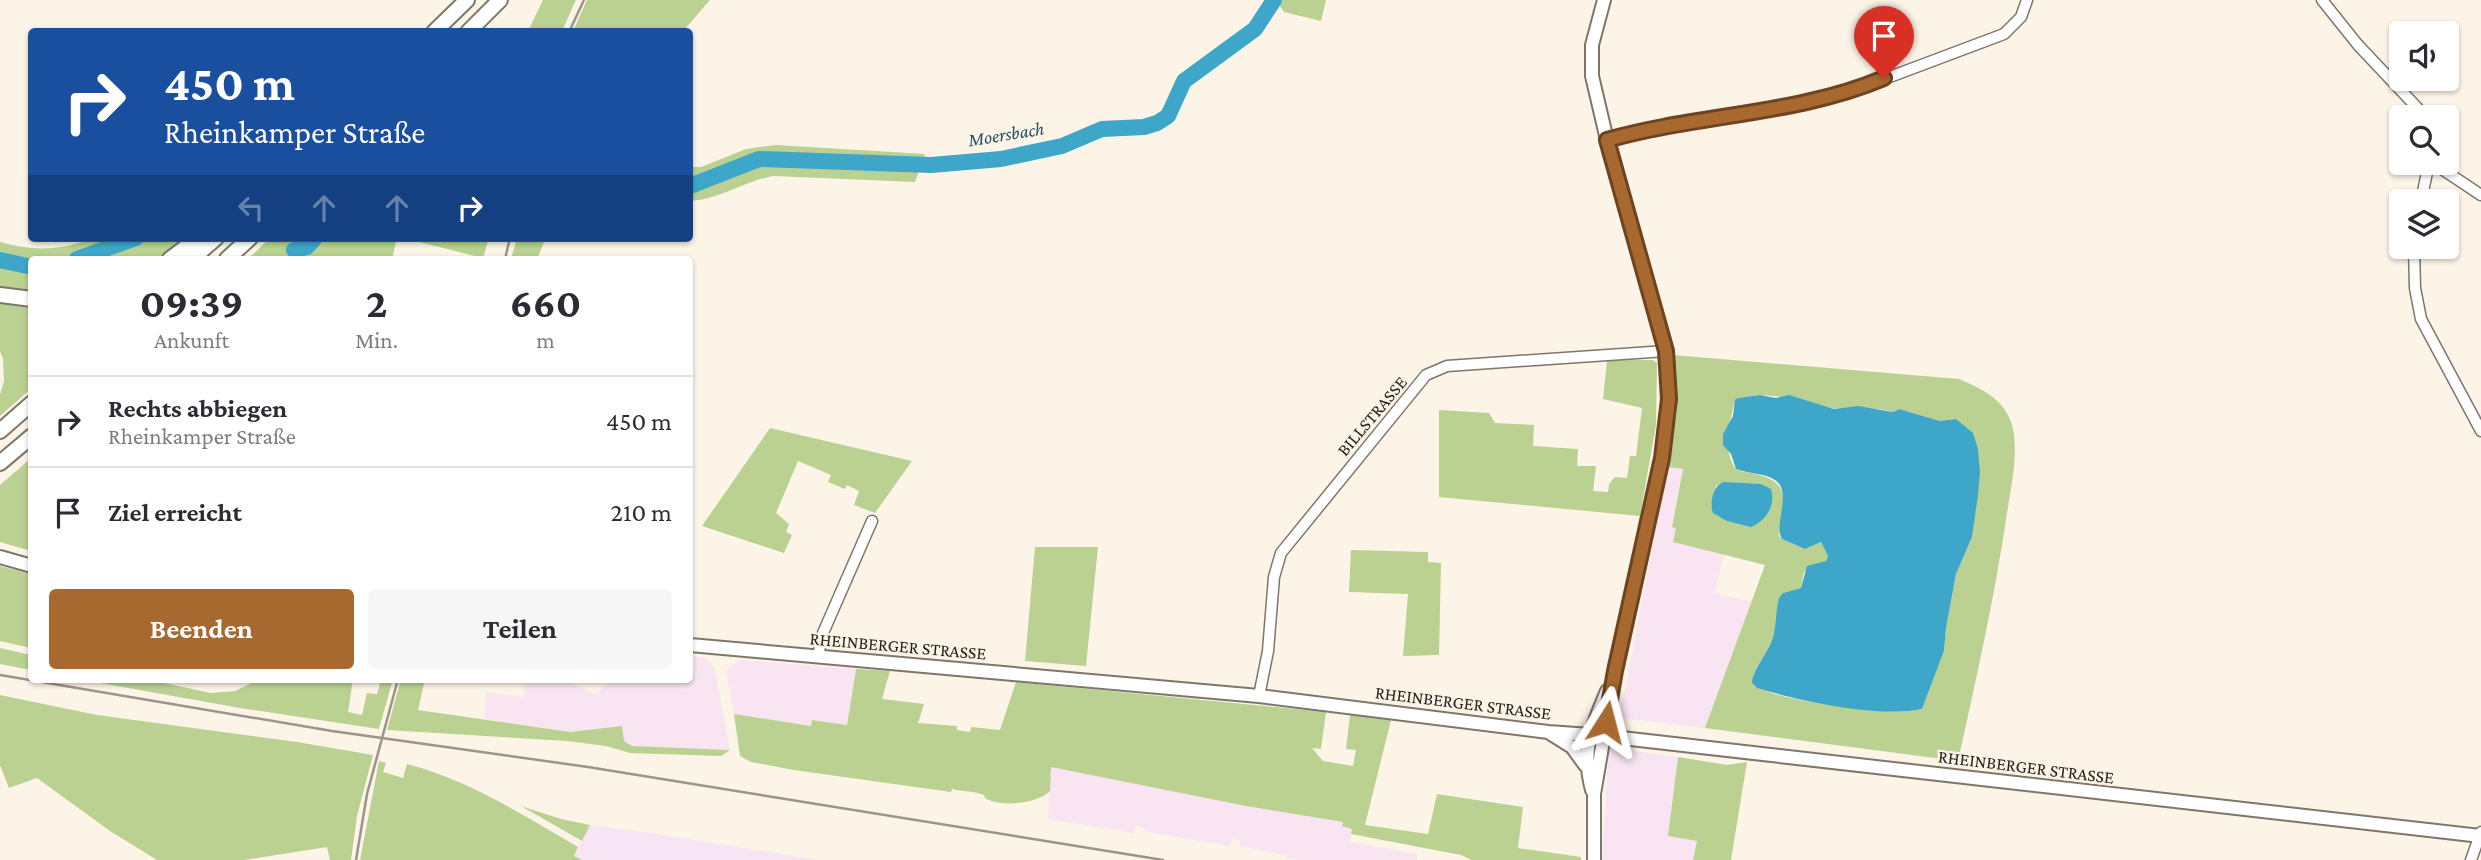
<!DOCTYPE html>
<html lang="de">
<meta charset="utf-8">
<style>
body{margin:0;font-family:"Crimson Pro",serif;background:#f7f7f7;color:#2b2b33;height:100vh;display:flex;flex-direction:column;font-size:26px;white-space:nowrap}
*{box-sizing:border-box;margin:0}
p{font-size:23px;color:#7c7c81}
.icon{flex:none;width:38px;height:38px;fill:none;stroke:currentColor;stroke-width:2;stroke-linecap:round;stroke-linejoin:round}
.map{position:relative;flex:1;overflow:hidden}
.drawer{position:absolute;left:28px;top:256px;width:665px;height:427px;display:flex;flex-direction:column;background:#fff;border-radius:7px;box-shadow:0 2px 5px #0004}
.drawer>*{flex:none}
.top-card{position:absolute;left:28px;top:28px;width:665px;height:214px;border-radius:7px;box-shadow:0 2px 5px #0004;background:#1a4fa0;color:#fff;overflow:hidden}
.fabs{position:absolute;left:2389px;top:21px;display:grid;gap:14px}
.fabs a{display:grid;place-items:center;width:70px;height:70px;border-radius:7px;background:#fff;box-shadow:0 2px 5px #0004;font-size:35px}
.pin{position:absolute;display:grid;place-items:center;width:60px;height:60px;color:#fff;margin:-72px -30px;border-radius:50% 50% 50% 0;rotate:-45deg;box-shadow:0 0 7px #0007}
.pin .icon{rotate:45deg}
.me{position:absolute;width:77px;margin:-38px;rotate:9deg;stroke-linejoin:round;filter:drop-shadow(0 0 5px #0008)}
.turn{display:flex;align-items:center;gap:24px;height:147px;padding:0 21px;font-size:32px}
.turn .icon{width:91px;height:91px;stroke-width:2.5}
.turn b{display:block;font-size:49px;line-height:60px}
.lanes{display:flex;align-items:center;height:66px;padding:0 21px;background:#0003;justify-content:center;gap:35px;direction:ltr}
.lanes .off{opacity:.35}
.eta{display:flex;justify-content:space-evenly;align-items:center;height:119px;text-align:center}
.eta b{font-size:42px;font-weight:700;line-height:49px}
.primary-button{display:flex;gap:14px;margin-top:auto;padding:14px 21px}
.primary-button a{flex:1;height:80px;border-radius:7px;background:#a86930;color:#fff;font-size:28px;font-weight:700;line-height:80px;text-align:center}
.primary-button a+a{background:#f7f7f7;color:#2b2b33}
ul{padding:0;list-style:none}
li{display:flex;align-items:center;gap:21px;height:91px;padding:0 21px;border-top:2px solid #e1e1e2}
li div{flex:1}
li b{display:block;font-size:26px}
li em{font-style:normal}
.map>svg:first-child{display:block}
.commercial{fill:#f9e4f2}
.industrial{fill:#f7e4f5}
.green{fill:#bad192;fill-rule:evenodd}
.water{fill:#3ea7c9}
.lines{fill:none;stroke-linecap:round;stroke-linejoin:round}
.river{stroke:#3ea7c9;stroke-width:16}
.minor-casing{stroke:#7e766b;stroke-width:13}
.major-casing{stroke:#7e766b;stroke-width:16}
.highway-casing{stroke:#7e766b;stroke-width:18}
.minor{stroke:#fff;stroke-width:10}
.major{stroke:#fff;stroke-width:12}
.highway{stroke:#fff;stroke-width:14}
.rail{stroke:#9b948c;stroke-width:2.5}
.route-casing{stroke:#6d441f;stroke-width:18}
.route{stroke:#a86930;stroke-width:12}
.labels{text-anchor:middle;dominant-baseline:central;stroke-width:5;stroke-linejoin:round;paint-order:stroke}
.street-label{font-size:18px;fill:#26231e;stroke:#fdf4e8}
.water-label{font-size:19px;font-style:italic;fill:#245060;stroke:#fdf4e8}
</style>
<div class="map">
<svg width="2481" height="860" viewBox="0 0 2481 860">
<rect width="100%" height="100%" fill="#fdf4e8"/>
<path class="commercial" d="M1668,467L1683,469L1672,526L1676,528L1673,542L1724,555L1714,593L1753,602L1705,728L1623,718L1620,714Z
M690,656L705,658L714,667L730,750L632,746L624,741L622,726L570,732L484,719L486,692L524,697L525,679H573L572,684L596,694L611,679H690Z
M740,660L856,669L847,725L813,720L811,726L734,714L726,670Z
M1609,748L1678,757L1668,835L1697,841L1695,860H1602Z
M1050,766L1246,806L1343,822L1352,829L1350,842L1418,854L1417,860H1298L1286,858V855L1239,846L1240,840L1232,839L1230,846H1228L1143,831L1144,828L1136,826L1134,833L1048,819Z"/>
<path class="industrial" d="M590,825L651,833L819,860H582L574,856Z"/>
<path class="green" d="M543,0H576L562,31H528Z
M587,0H710L683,31H573Z
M1281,0H1326L1321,21L1284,12L1279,5Z
M776,145L925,154L915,182L773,176C745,181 718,200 690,201V167H701L746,149Z
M96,238H191L158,259H32L31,294L0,290V242C38,252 58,250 96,238Z
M270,238H397L392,259H248Z
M403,238H489L483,258Z
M517,238H546L537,259H511Z
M0,300L31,305L32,388L0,416V395L4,381L3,359L0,351Z
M1673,355L1959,379C1980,388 2003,398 2011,422C2020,448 2011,487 2007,513C1995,596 1976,679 1958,761L1705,728L1765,565L1673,542L1676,528L1672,527L1683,469L1668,467L1677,410ZM1760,395C1788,396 1805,403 1831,408C1850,411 1874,405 1893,412L1899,409L1940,421L1956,419L1980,473L1972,537L1956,574L1946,628L1944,651L1922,709C1891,716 1779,702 1753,685C1751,670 1766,655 1772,641C1778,625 1776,608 1783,593L1801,588L1804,572L1826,561L1828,556L1821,542L1805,549L1782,539L1779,536C1784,501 1793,481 1751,473C1746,472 1739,472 1735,468C1728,459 1727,441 1725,430C1734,420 1730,408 1738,398ZM1723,482L1767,487L1711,506L1716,486Z
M1607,360H1653L1657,363L1656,425L1640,516L1439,497V410L1489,413L1495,423L1534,425L1533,446L1578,449L1577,466H1596L1593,491L1608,492L1609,484L1615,477L1627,478L1630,456H1636L1642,408L1603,399Z
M770,428L912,461L875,513L854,505L859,491L847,485L845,489L828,482L831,475L798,461L776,513L789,524L786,532L792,535L784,553L702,526Z
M31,458V551L0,542V485Z
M1035,547H1098L1086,666L1025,661Z
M1351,550L1428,552V562L1441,563L1439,655L1403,656L1408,594L1349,592Z
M0,566L31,574V648L0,641Z
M0,648L31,655V670L0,664Z
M856,669L890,671L882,699L924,704L918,723L957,726V730L970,732L971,727L1000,730L1016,682L1326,712L1321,749L1312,748L1323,761L1353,766L1356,750L1346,749L1350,715L1391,720L1365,825L1428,834L1437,794L1523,807L1518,848L1581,857V860H1472L1461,855L1351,834L1352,829L1342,826L1343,822L1246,806L1051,767L1050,791C1038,803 1005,807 989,800C980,796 989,797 981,794C972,791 961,791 952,789L951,792L794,770L751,762L740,756L734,714L811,726L812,720L847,725Z
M78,679H145L211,693L235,691L260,679H353L348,712L362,715L367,693L377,694L381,679H393L379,729L240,708Z
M401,679H425L418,710L570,732L622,726L624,741L632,746L730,750L721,756L630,753L606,746L567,741L387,730Z
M0,695L97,715L297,742L373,755L357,816L351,860H330L327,847L244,860H157L110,831L37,778L9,788L0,765Z
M1678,757L1727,765L1747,762L1731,860H1693L1697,841L1668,836Z
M379,761L386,763L383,772L403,778L407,764C469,780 523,815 578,847L574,856L582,860H360Z
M521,806L561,819L590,825L582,841Z"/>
<path class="water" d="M1760,395L1776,398L1789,395L1834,409L1858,406L1893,412L1899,409L1940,421L1956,419L1973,433L1978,449L1980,473L1978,495L1972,537L1956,574L1946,628L1944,651L1922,709C1876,718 1800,701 1757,688L1752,683C1752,672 1766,654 1771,643C1777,629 1775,613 1779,598L1783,593L1801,588L1807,566L1826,561L1828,556L1821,542L1805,549L1782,539C1773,525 1793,492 1775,480C1765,473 1748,474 1736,469L1731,454L1723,445V434L1733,416L1735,400L1738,398Z
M1723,482L1761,484L1771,489C1776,505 1766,521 1751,527L1727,521L1713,513C1709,504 1713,486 1723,482Z"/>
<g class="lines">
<path class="river" d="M690,186L759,159L931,165L1001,159L1062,146L1102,129L1144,127L1157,123L1168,116L1184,81L1255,29L1274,0
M294,250L307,247L315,238
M77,259L136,238
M0,260L32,267"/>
<g class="minor-casing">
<path id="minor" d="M2322,0L2358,45L2426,117
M1607,140L1658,127L1812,101L1855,90L2004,34L2021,17L2027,0
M2433,163L2481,195
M2421,201L2429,163
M2414,247L2415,288L2421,319L2481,431
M818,656L823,633L872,521
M1259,696L1268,651L1274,577L1281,553L1426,375L1447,366L1666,351
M2471,860L2481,832"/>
</g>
<g class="major-casing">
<path id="major" d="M0,557L32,566
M690,645L1259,696L1548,732L1604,736L2481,836
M1551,734L1572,747L1585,765
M1592,790C1581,748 1591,730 1607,691
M1594,860V794L1615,671L1662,458L1669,399L1666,351L1607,140L1592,76V45L1604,0"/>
</g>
<g class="highway-casing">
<path id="highway" d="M434,32L467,0
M468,32L500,0
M170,259L198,238
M192,259L216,238
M227,259L250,238
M0,295L32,299
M0,431L32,403
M0,463L32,436"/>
</g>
<use href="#minor" class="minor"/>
<use href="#major" class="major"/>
<use href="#highway" class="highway"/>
<path class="rail" d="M569,32L584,0
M505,259L510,238
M0,675L332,731L588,767L1163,860
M356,860L367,794L398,679"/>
</g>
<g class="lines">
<g class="route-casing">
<path id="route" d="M1606,722L1615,671L1662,458L1669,399L1666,351L1607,140C1698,114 1797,115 1884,78"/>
</g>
<use href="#route" class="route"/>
</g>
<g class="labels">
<g class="street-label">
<text transform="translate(1372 416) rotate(-50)">BILLSTRASSE</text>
<text transform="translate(898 646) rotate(5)">RHEINBERGER STRASSE</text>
<text transform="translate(1463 703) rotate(7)">RHEINBERGER STRASSE</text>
<text transform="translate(2026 767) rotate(7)">RHEINBERGER STRASSE</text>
</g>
<g class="water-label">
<text transform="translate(1006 134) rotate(-9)">Moersbach</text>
</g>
</g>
</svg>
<div class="fabs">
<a><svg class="icon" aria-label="sound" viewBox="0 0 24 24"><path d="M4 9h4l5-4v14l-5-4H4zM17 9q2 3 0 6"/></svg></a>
<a><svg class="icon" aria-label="search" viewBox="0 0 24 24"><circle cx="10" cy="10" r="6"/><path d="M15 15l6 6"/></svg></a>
<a><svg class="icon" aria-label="layers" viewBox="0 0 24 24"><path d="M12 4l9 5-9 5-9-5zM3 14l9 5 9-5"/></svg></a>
</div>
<div class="pin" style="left:1884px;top:78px;background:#d93025"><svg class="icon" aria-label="arrive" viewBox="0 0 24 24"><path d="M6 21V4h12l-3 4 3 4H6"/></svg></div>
<svg class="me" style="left:1606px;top:722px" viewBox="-20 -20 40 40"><path d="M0-17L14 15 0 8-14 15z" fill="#a86930" stroke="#fff" stroke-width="4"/></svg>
<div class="top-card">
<div class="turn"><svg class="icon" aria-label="right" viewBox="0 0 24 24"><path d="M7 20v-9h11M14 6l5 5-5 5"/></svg><div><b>450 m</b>Rheinkamper Straße</div></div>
<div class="lanes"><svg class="icon off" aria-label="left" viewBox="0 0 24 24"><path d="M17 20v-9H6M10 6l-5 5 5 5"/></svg><svg class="icon off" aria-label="ahead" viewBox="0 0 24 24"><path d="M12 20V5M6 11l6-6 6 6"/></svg><svg class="icon off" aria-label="ahead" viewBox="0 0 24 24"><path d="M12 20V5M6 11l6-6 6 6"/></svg><svg class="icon" aria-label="right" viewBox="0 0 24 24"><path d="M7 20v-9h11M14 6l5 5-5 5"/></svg></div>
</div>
<section class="drawer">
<div class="eta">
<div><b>09:39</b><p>Ankunft</p></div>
<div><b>2</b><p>Min.</p></div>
<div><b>660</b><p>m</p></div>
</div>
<ul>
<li><svg class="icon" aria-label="right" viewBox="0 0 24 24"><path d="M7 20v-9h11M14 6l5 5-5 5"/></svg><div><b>Rechts abbiegen</b><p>Rheinkamper Straße</p></div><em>450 m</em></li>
<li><svg class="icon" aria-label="arrive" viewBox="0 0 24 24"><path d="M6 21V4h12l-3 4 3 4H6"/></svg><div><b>Ziel erreicht</b></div><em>210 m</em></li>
</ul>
<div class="primary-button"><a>Beenden</a><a>Teilen</a></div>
</section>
</div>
